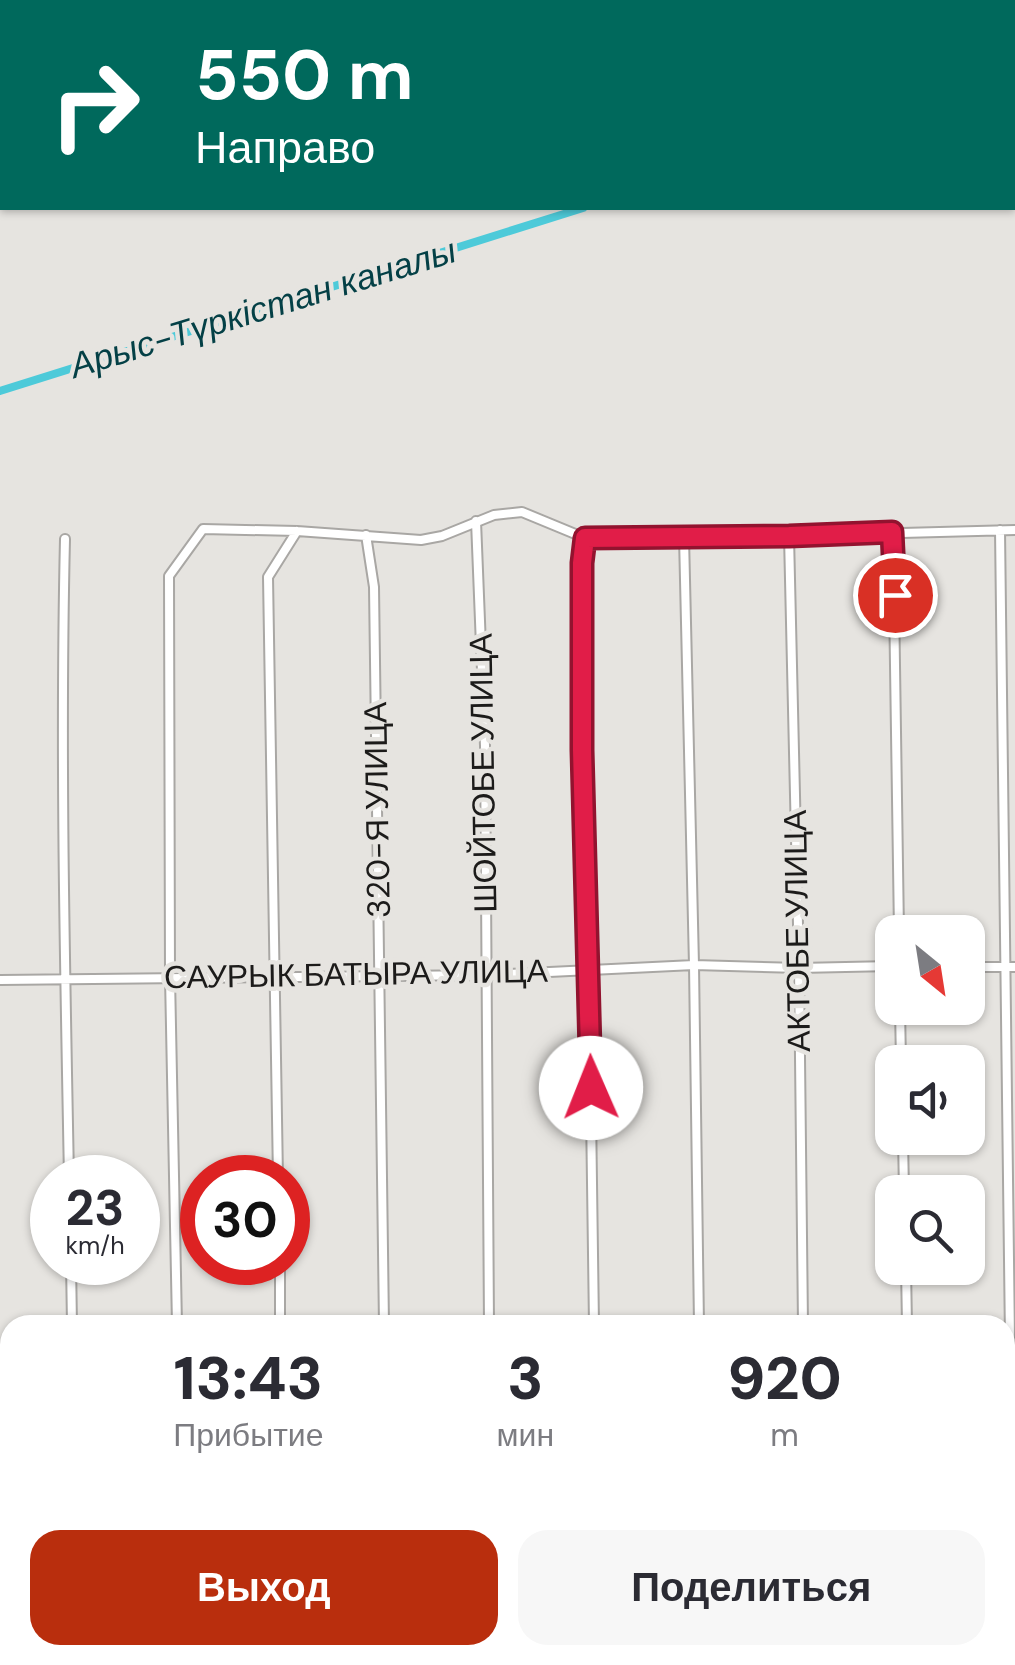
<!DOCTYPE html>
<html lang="ru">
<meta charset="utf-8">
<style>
body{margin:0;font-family:"DM Sans",sans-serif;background:#f7f7f7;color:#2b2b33;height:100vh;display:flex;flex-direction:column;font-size:38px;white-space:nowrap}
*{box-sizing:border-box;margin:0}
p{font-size:32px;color:#7c7c81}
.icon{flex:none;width:55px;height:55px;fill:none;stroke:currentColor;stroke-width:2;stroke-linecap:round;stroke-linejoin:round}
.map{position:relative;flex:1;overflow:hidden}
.drawer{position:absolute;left:0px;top:1315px;width:1015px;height:350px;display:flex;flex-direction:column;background:#fff;border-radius:30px 30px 0 0;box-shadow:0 2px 8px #0004}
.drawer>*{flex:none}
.top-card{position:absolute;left:0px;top:0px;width:1015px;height:210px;box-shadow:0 2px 8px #0004;background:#00695c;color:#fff;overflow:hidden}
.needle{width:65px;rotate:150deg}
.controls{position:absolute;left:875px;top:915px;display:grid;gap:20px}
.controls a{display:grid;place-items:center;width:110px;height:110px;border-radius:20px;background:#fff;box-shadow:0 2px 8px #0004;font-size:50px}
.speed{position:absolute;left:30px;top:1155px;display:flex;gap:20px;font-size:50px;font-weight:700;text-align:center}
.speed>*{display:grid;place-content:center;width:130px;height:130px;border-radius:50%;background:#fff;box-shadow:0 2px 8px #0004;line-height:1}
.speed small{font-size:25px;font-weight:400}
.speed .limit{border:15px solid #d22;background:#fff;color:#111}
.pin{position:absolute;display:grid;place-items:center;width:85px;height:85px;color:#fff;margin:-42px;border:5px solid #fff;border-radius:50%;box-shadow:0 2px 10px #0007}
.me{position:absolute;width:110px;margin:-55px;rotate:359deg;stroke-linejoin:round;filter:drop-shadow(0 0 8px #0008)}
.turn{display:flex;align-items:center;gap:35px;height:210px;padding:0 30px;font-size:45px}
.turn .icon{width:130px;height:130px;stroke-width:2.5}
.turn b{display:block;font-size:70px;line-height:85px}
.eta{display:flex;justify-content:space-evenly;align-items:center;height:170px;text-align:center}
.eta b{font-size:60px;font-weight:800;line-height:70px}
.primary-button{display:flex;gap:20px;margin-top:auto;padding:20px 30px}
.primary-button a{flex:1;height:115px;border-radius:30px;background:#b92e0d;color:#fff;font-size:40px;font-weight:800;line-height:115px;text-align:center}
.primary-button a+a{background:#f7f7f7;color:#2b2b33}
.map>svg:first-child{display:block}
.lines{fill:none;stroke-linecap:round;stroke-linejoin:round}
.canal{stroke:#4dcad9;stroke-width:8}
.minor-casing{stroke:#a9a7a4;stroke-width:12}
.minor{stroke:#fff;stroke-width:8}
.route-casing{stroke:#92132f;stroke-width:25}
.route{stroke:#e11d48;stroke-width:18}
.labels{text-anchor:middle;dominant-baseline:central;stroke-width:9;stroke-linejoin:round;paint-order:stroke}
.street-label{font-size:32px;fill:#1c1b1a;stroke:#e6e4e0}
.water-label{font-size:35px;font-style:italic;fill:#044046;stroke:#e6e4e0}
</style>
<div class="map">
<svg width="1015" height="1665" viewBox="0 0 1015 1665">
<rect width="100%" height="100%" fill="#e6e4e0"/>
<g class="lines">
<path class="canal" d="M1012,72H1015
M0,391L583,208"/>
<g class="minor-casing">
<path id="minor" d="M476,521L485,746L489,1325
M1000,530L1014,1665
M893,532L899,932
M366,535L374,587L384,1325
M789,536L799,968L803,1325
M684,537L694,965L699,1325
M585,538L582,563V750L589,969L594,1325
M65,539C60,752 65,965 69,1178
M968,967H1015
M0,980L485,975L694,965L799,968L892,966
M900,1008L901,1062
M903,1138L904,1192
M278,1178L268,577L297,531
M71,1262L72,1325
M280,1262V1325
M906,1268L907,1325
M177,1325L170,977L169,576L203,529L297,531L421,540L442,536L494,515L522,512L585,538L789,536L1015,530
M0,1417H10
M77,1655L78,1665
M183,1655V1665
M285,1655V1665
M388,1655L389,1665
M494,1655V1665
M598,1655V1665
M703,1655L704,1665
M808,1655L809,1665
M913,1655V1665"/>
</g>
<use href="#minor" class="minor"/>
</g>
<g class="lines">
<g class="route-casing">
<path id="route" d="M591,1088L582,750V563L585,538L789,536L892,532L895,595"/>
</g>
<use href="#route" class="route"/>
</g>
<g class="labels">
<g class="street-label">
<text transform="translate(483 773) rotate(-91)">ШОЙТОБЕ УЛИЦА</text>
<text transform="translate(377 810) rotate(-91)">320-Я УЛИЦА</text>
<text transform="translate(797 931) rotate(-91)">АКТОБЕ УЛИЦА</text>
<text transform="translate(356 974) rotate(-1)">САУРЫК БАТЫРА УЛИЦА</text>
</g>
<g class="water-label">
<text transform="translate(263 308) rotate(-17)">Арыс-Түркістан каналы</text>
</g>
</g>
</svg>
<div class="controls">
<a><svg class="needle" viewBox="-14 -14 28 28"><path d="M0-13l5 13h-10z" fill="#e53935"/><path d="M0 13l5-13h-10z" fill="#7c7c81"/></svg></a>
<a><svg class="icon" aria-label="sound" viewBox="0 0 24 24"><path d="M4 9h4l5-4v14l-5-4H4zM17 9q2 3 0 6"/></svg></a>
<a><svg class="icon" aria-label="search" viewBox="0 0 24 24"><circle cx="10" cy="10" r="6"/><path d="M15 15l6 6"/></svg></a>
</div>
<div class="speed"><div>23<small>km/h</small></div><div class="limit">30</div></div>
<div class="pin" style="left:895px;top:595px;background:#d93025"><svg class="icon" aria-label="arrive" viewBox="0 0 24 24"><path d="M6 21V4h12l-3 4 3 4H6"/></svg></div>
<svg class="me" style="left:591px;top:1088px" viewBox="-20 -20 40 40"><circle r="19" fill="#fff"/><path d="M0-13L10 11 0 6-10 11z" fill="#e11d48"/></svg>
<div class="top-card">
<div class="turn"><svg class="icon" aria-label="right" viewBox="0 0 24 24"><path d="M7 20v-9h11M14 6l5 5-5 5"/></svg><div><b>550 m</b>Направо</div></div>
</div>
<section class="drawer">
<div class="eta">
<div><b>13:43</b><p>Прибытие</p></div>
<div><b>3</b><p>мин</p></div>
<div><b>920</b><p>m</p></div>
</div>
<div class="primary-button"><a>Выход</a><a>Поделиться</a></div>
</section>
</div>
